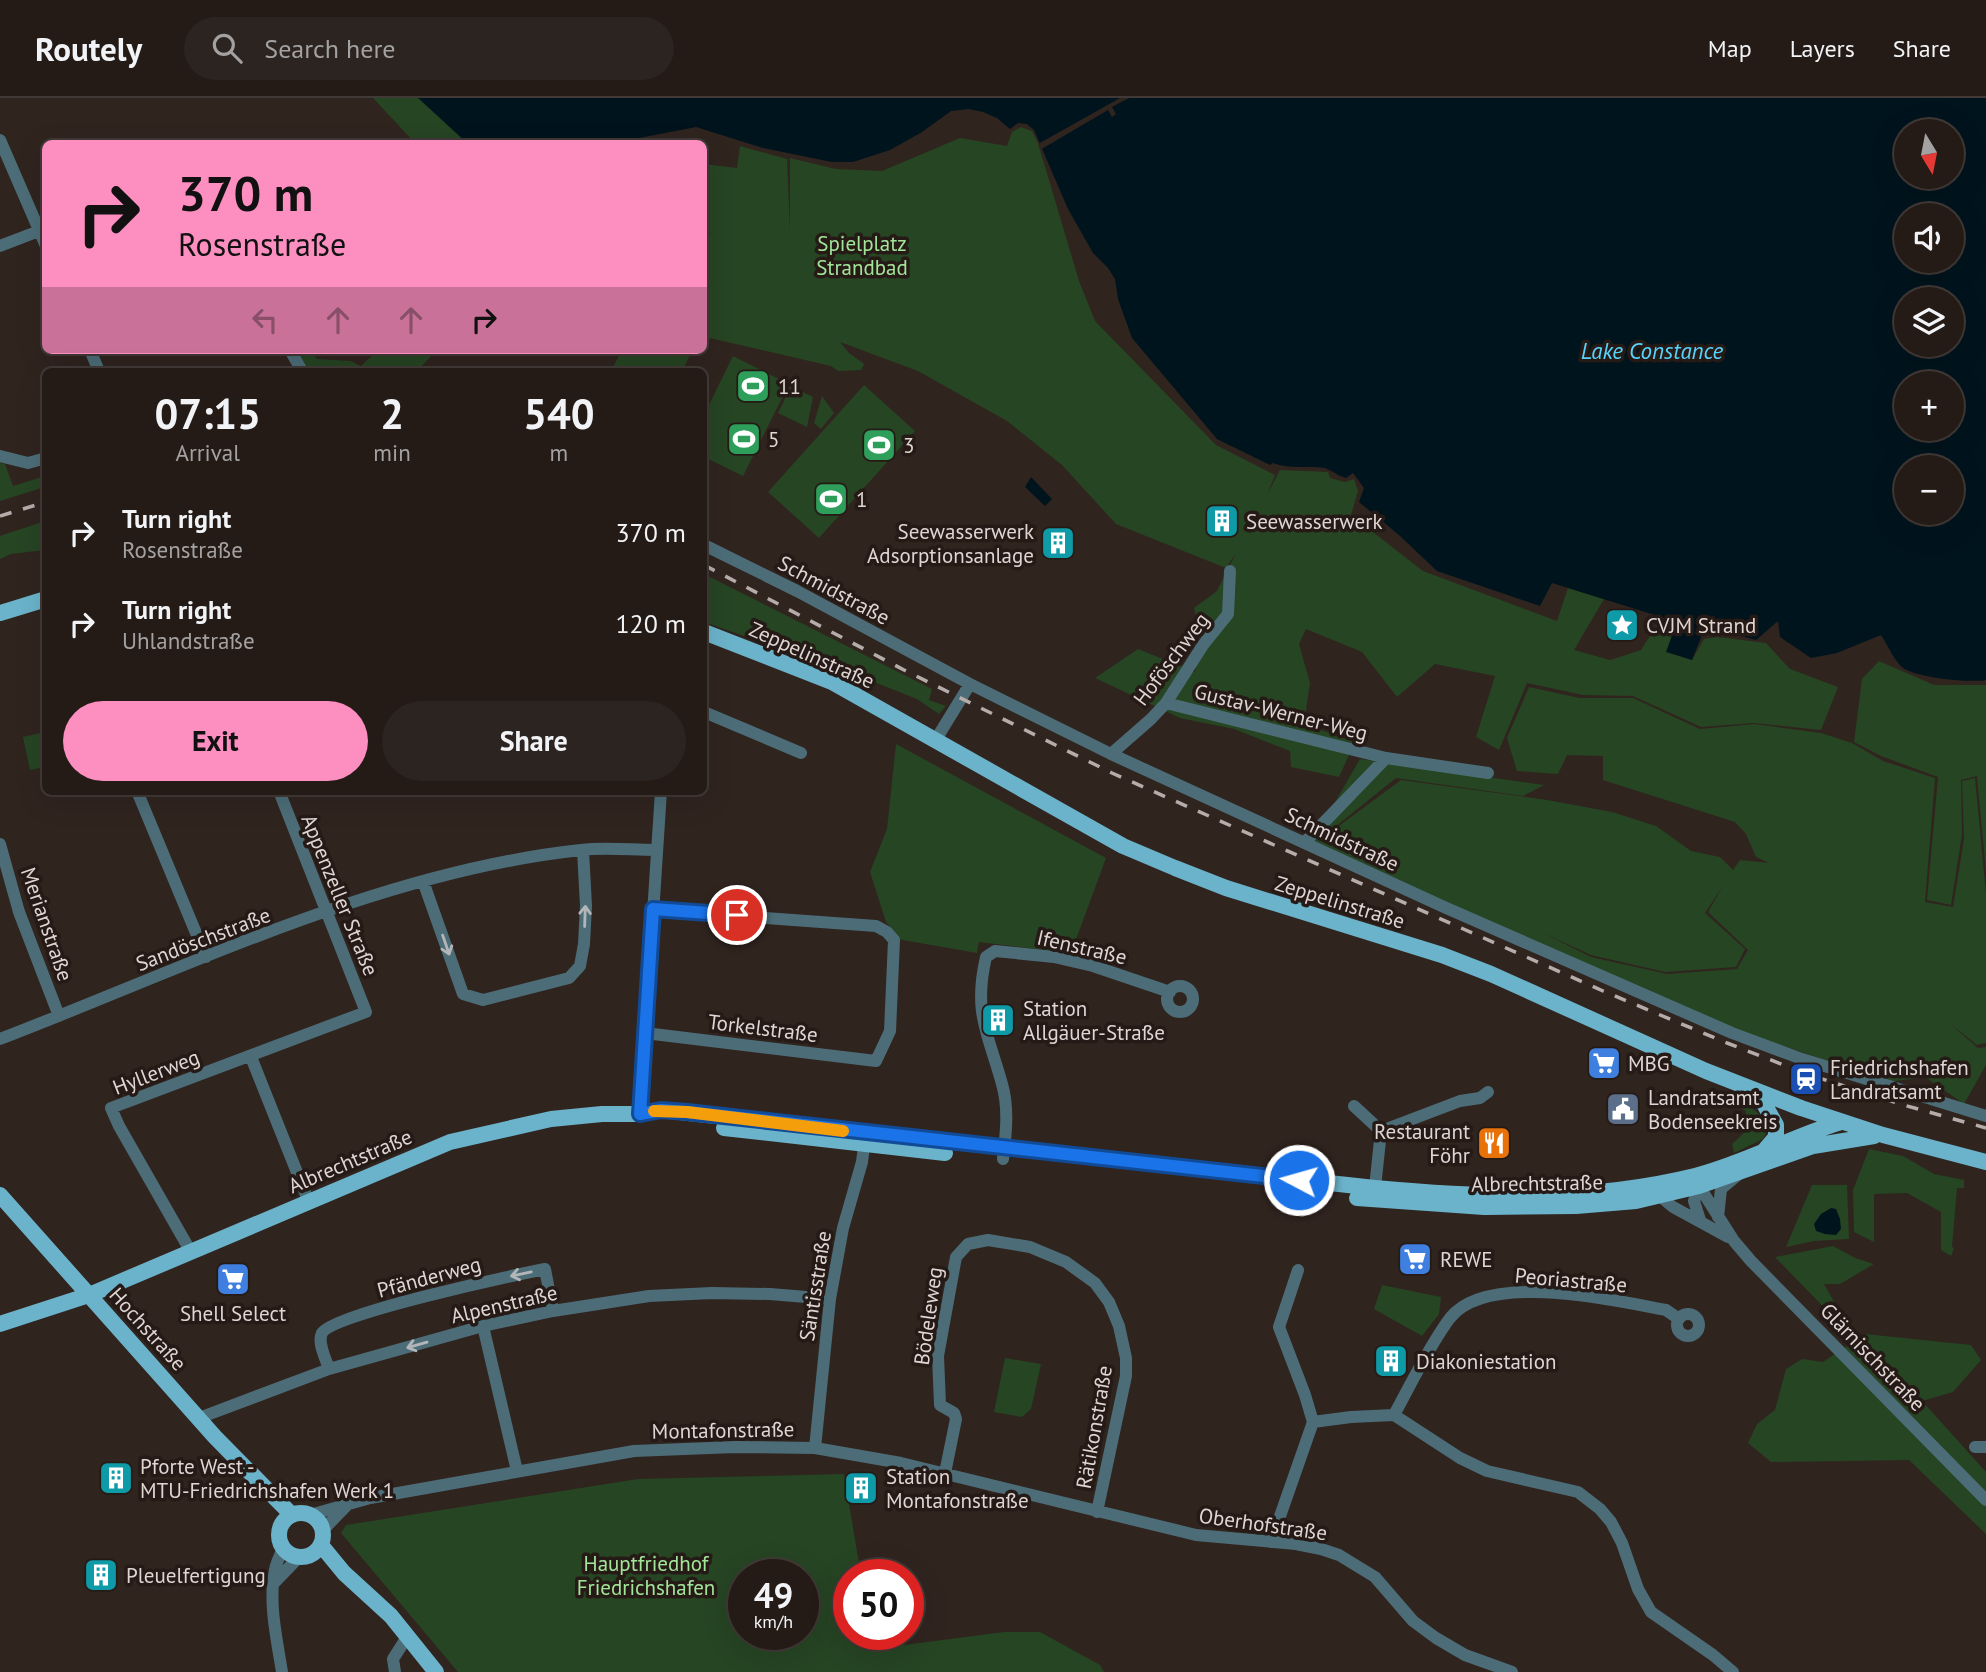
<!DOCTYPE html>
<meta charset="utf-8">
<style>
body{margin:0;font-family:"PT Sans",sans-serif;background:#2c2420;color:#f1f3f6;height:100vh;display:flex;flex-direction:column;font-size:26px;white-space:nowrap}
*{box-sizing:border-box;margin:0}
p{font-size:23px;color:#a3a1a1}
.icon{flex:none;width:38px;height:38px;fill:none;stroke:currentColor;stroke-width:2;stroke-linecap:round;stroke-linejoin:round}
.map{position:relative;flex:1;overflow:hidden}
.panel{position:absolute;left:42px;top:270px;width:665px;height:427px;display:flex;flex-direction:column;background:#241b17;border-radius:10px;box-shadow:0 7px 28px #0002,0 0 0 2px #413936}
.panel>*{flex:none}
.guide{position:absolute;left:42px;top:42px;width:665px;height:214px;border-radius:10px;box-shadow:0 7px 28px #0002,0 0 0 2px #413936;background:#fd8ec0;color:#111;overflow:hidden}
.needle{width:46px;rotate:170deg}
.buttons{position:absolute;left:1894px;top:21px;display:grid;gap:14px}
.buttons a{display:grid;place-items:center;width:70px;height:70px;border-radius:50%;background:#241b17;box-shadow:0 7px 28px #0002,0 0 0 2px #413936;font-size:35px}
.speed{position:absolute;left:728px;top:1461px;display:flex;gap:14px;font-size:35px;font-weight:700;text-align:center}
.speed>*{display:grid;place-content:center;width:91px;height:91px;border-radius:50%;background:#241b17;box-shadow:0 7px 28px #0002,0 0 0 2px #413936;line-height:1}
.speed small{font-size:18px;font-weight:400}
.speed .limit{border:10px solid #d22;background:#fff;color:#111}
.pin{position:absolute;display:grid;place-items:center;width:60px;height:60px;color:#fff;margin:-30px;border:4px solid #fff;border-radius:50%;box-shadow:0 2px 7px #0007}
.me{position:absolute;width:77px;margin:-38px;rotate:276deg;stroke-linejoin:round;filter:drop-shadow(0 0 5px #0008)}
.turn{display:flex;align-items:center;gap:24px;height:147px;padding:0 21px;font-size:32px}
.turn .icon{width:91px;height:91px;stroke-width:2.5}
.turn b{display:block;font-size:49px;line-height:60px}
.lanes{display:flex;align-items:center;height:66px;padding:0 21px;background:#0003;justify-content:center;gap:35px;direction:ltr}
.lanes .off{opacity:.35}
.eta{display:flex;justify-content:space-evenly;align-items:center;height:119px;text-align:center}
.eta b{font-size:42px;font-weight:600;line-height:49px}
.action{display:flex;gap:14px;margin-top:auto;padding:14px 21px}
.action a{flex:1;height:80px;border-radius:42px;background:#fd8ec0;color:#111;font-size:28px;font-weight:600;line-height:80px;text-align:center}
.action a+a{background:#2c2420;color:#f1f3f6}
ul{padding:0;list-style:none}
li{display:flex;align-items:center;gap:21px;height:91px;padding:0 21px}
li div{flex:1}
li b{display:block;font-size:26px}
li em{font-style:normal}
header{display:flex;align-items:center;gap:42px;box-sizing:border-box;height:98px;padding:0 35px;background:#241b17;border-bottom:2px solid #413936}
header strong{font-size:33px}
nav{display:flex;gap:38px;margin-inline-start:auto;font-size:24px}
.search{width:490px;height:63px;background:#2c2420;display:flex;align-items:center;gap:18px;box-sizing:border-box;padding:0 24px;border-radius:38px;color:#a3a1a1;font-size:26px}
.map>svg:first-child{display:block}
.green{fill:#264523;fill-rule:evenodd}
.water{fill:#00141d;fill-rule:evenodd}
.pier{fill:#30241f}
.lines{fill:none;stroke-linecap:round;stroke-linejoin:round}
.minor{stroke:#4c6d78;stroke-width:12}
.major{stroke:#6bb3ca;stroke-width:16}
.rail{stroke:#b6aca9;stroke-width:3.5;stroke-dasharray:12 12;stroke-linecap:butt}
.oneway{stroke:#b3b6b8}
.route-casing{stroke:#114b97;stroke-width:18}
.route{stroke:#1a73e8;stroke-width:12}
.slow{stroke:#f59e0b;stroke-width:12}
.labels{text-anchor:middle;dominant-baseline:central;stroke-width:7;stroke-linejoin:round;paint-order:stroke}
.park-label{font-size:21px;fill:#a1e599;stroke:#261a16}
.poi-label{font-size:21px;fill:#dfd6d3;stroke:#261a16;text-anchor:start}
.street-label{font-size:21px;fill:#dfd6d3;stroke:#261a16}
.water-label{font-size:23px;font-style:italic;fill:#56d4fd;stroke:#261a16}
</style>
<header>
<strong>Routely</strong>
<div class="search"><svg class="icon" aria-label="search" viewBox="0 0 24 24"><circle cx="10" cy="10" r="6"/><path d="M15 15l6 6"/></svg>Search here</div>
<nav><a>Map</a><a>Layers</a><a>Share</a></nav>
</header>
<div class="map">
<svg width="1986" height="1574" viewBox="0 0 1986 1574">
<rect width="100%" height="100%" fill="#30241f"/>
<path class="green" d="M373,0H424L466,45H415Z
M1021,29L1032,33L1038,45L1079,183L1095,223L1216,347L1275,377L1268,395L1280,372L1328,374L1330,380L1345,384L1354,381L1358,393L1351,417L1423,473L1557,523L1568,490L1604,501L1574,552L1610,562L1641,552L1662,519L1677,524L1667,553L1692,562L1704,541L1717,539L1766,545L1790,571L1838,589L1821,632L1754,625L1701,629L1633,598L1583,597L1527,585L1499,652L1476,639L1495,578L1435,566L1397,599L1362,554L1306,531L1299,546L1310,585L1304,626L1355,644L1339,679L1291,669L1290,653L1234,631L1180,620L1095,580L1138,551L1195,574L1201,538L1194,510L1217,493L1236,455L1226,470L1116,426L1062,367L1007,323L918,273L840,244L849,255L864,266L861,272L838,273L831,268L710,240L704,252H703L704,143L711,134L704,139V66L737,70L740,48L787,61L790,132V60L836,71L882,73L960,40L1007,48L1012,34Z
M296,252H310L317,261L351,263L361,268L378,252H437L417,273H308Z
M622,252H689L692,253L682,273H611Z
M733,258L789,286L743,378L704,359V317Z
M864,287L915,333L819,440L768,394Z
M791,288L813,299L807,329L778,315Z
M822,298L834,315L821,331L814,325Z
M0,365L5,366L13,388L45,378V389L0,403Z
M45,423V452L11,456L0,461V438Z
M704,476L932,591L929,602L946,608L939,616L917,601L859,578L704,524Z
M1879,563L1934,587H1986V774L1977,678L1961,682L1962,736L1951,807L1927,802L1938,679L1881,658L1854,644L1862,581Z
M1529,589L1580,600H1633L1700,631L1755,626L1821,635L1852,645L1883,663L1935,680L1925,804L1953,809L1964,741L1962,683L1975,680L1986,796V945L1977,947L1948,924L1978,950L1986,949V967L1964,1006L1925,979L1889,984L1640,899L1312,744L1360,661L1544,687L1523,698L1396,680L1330,733L1399,767L1332,733L1401,682L1547,702L1612,714L1656,728L1691,753L1720,759L1733,772L1740,762L1769,765L1756,759L1746,736L1735,724L1603,682V658L1567,657L1558,676L1517,673L1507,640ZM1723,788L1708,814L1748,852L1737,871L1667,876L1591,859L1543,835L1591,857L1665,874L1736,869L1745,851L1705,815Z
M45,634V669L30,672L23,639Z
M896,646L1106,760L1071,855L979,844L977,855L897,841L895,834L886,824L870,774L887,731Z
M1739,1002C1753,1012 1775,1021 1763,1041L1734,1055L1732,1046L1744,1035L1746,1013L1737,1008Z
M1869,1051L1903,1058L1934,1076L1964,1082V1090H1957L1952,1149L1954,1150L1951,1158L1941,1152V1114L1907,1095L1874,1096V1144L1854,1134L1853,1092Z
M1812,1087H1847L1849,1141L1814,1143L1786,1149Z
M1833,1148L1855,1160L1874,1166L1840,1186H1824L1847,1227L1843,1229L1775,1159Z
M1382,1187L1441,1199L1439,1216L1422,1238L1374,1211Z
M1865,1236L1971,1247L1981,1262L1953,1294L1922,1303L1986,1374V1436L1909,1362L1771,1364L1748,1345L1757,1326L1775,1312L1786,1271L1802,1261L1823,1264Z
M1005,1260L1041,1266L1031,1311L1022,1319L994,1314Z
M844,1376L861,1477H849V1536L871,1537L873,1551L1004,1534H1040L1100,1567L1104,1574H458L341,1435L346,1427L638,1381ZM744,1477H803V1536H744Z"/>
<path class="water" d="M418,0H1986V582C1969,585 1918,580 1903,570C1895,564 1887,546 1881,537L1837,555L1811,560L1780,539L1778,523L1756,542L1719,532L1702,537L1692,562L1666,554L1677,524L1552,485L1540,508L1437,473L1399,437L1359,404L1364,390L1353,375L1346,380C1338,378 1331,372 1325,370C1307,367 1290,372 1273,365L1270,367L1217,341L1132,240L1118,201L1115,181L1108,170L1093,155L1068,111L1034,32L1027,26L1018,25L1010,31L997,20L983,14L969,11L951,13L922,34L890,52L853,64H832L763,50L696,29L629,42L596,45H467ZM1906,33H1951V79H1906ZM1906,117H1951V163H1906ZM1906,201H1951V247H1906ZM1906,285H1951V331H1906ZM1906,369H1951V415H1906Z
M1031,379L1052,401L1045,408L1025,389Z
M1831,1110L1836,1111L1840,1121L1841,1131L1836,1137L1825,1136L1816,1133L1814,1126L1821,1116Z"/>
<path class="pier" d="M1120,0H1129L1112,9L1116,16L1112,19L1108,12L1040,52L1038,46Z"/>
<g class="lines">
<path class="minor" d="M0,42L46,148
M0,148L39,133
M90,252L99,273
M290,252L302,273
M0,358L28,365L46,360
M704,447L797,493L970,586L1111,656L1444,809L1732,935L1802,961L1986,1018
M1166,605L1386,660L1488,675
M704,614L801,655
M935,643L970,586
M1111,656L1151,621L1166,605L1203,547L1228,516L1230,473
M137,693L206,859
M1305,744L1386,660
M0,746L19,814L59,918
M423,783L463,896L483,902L569,880L580,868L584,846L586,808L583,752
M1167 901a13 13 0 1 1 26 0a13 13 0 1 1-26 0Z
M645,935L876,963L890,933L894,842L887,834L876,828L653,812
M0,941C185,870 382,773 581,752C605,749 631,752 655,752
M251,959L308,1102
M1354,1008L1381,1033
M640,1016L661,693
M1003,1061C1006,1036 1009,1010 1002,986C988,935 973,915 986,859L995,853L1054,859L1093,868L1170,894
M1374,1099L1381,1033L1460,1003L1480,1000L1488,994
M1661,1099L1673,1109L1728,1139
M1718,1119L1721,1091L1739,1076
M1700,1122L1694,1103L1699,1088L1734,1143L1751,1163L1986,1402
M191,1154L119,1028L111,1010L366,914L279,693
M1677 1227a11 11 0 1 1 22 0a11 11 0 1 1-22 0Z
M483,1228L517,1373
M329,1271C326,1261 317,1245 322,1235C332,1216 515,1177 545,1171L553,1213
M1394,1317C1411,1286 1429,1248 1450,1220C1487,1173 1614,1202 1666,1212L1679,1221
M199,1320L329,1271L483,1228L553,1213L649,1198L712,1195L770,1196L830,1201
M1313,1324L1351,1319L1394,1317L1460,1360L1487,1373L1578,1394L1600,1411L1611,1424L1622,1445L1638,1491L1651,1514L1713,1557L1733,1574
M1975,1349H1986
M815,1350L830,1201L843,1130L862,1064L865,1040
M945,1375L956,1321L954,1315L940,1307L938,1258L956,1159L968,1146L988,1142L1030,1149L1066,1164L1095,1185L1109,1204L1119,1228L1126,1260V1278L1097,1414
M310,1417L370,1400L634,1353L735,1349L815,1350L901,1365L1196,1437L1296,1446L1321,1451L1339,1457L1375,1479L1413,1523L1436,1540L1465,1557L1512,1574
M323,1432L348,1406
M1271,1444L1313,1324L1305,1297L1279,1229L1298,1172
M273,1486L299,1459
M282,1574C277,1542 268,1504 275,1472C276,1465 280,1457 283,1451
M395,1574L393,1561L407,1539"/>
<path class="major" d="M0,515L46,501
M704,534L832,584L1123,748L1175,770L1226,790L1442,857L1491,876L1706,973L1801,1010L1883,1037L1986,1064
M1758,995L1776,1027V1039L1764,1053
M724,1030L945,1055
M0,1097L215,1339L292,1417
M1357,1100L1484,1109L1576,1108L1636,1103L1699,1088L1813,1048L1874,1038
M0,1226L89,1197L450,1044L551,1021L602,1016H640L661,1012L1375,1090C1483,1100 1589,1104 1695,1078C1746,1065 1791,1039 1841,1024
M279 1437a22 22 0 1 1 44 0a22 22 0 1 1-44 0Z
M321,1447L344,1475L391,1518L436,1574"/>
<path class="rail" d="M0,418L46,404
M704,467L904,572L1112,675L1603,893L1727,945L1807,976L1900,1006L1986,1030"/>
</g>
<defs><path id="oneway-shaft" d="M-6 0H5M1.5-3L5.5 0L1.5 3" fill="none" stroke-width="1.6" stroke-linecap="round" stroke-linejoin="round" transform="scale(1.75)"/></defs>
<g class="oneway">
<use href="#oneway-shaft" transform="translate(585 818) rotate(-88)"/>
<use href="#oneway-shaft" transform="translate(446 847) rotate(71)"/>
<use href="#oneway-shaft" transform="translate(521 1176) rotate(168)"/>
<use href="#oneway-shaft" transform="translate(417 1247) rotate(164)"/>
</g>
<g class="lines">
<g class="route-casing">
<path id="route" d="M737,817L653,811L640,1016L661,1012L687,1014L1299,1082"/>
</g>
<use href="#route" class="route"/>
<path class="slow" d="M654,1013L687,1014L843,1033"/>
</g>
<defs>
<g id="stadium-square" transform="scale(1.75)"><rect x="-9" y="-9" width="18" height="18" rx="4" fill="#2e9e5b" stroke="#261a16"/><path d="M0-5a6.5 5 0 1 0 0 10a6.5 5 0 1 0 0-10ZM-3.5-1.8h7v3.6h-7Z" fill="#fff"/></g>
<g id="building-square" transform="scale(1.75)"><rect x="-9" y="-9" width="18" height="18" rx="4" fill="#0f9aa8" stroke="#261a16"/><path d="M-4-6H4V6H1V3H-1V6H-4ZM-2.5-4.3h1.7v1.8h-1.7ZM.8-4.3h1.7v1.8H.8ZM-2.5-1h1.7V.8h-1.7ZM.8-1h1.7V.8H.8Z" fill="#fff"/></g>
<g id="sight-square" transform="scale(1.75)"><rect x="-9" y="-9" width="18" height="18" rx="4" fill="#0f9aa8" stroke="#261a16"/><path d="M0-6L1.8-2.2L6-1.7L2.9 1.2L3.7 5.4L0 3.3L-3.7 5.4L-2.9 1.2L-6-1.7L-1.8-2.2Z" fill="#fff"/></g>
<g id="supermarket-square" transform="scale(1.75)"><rect x="-9" y="-9" width="18" height="18" rx="4" fill="#3f7fe0" stroke="#261a16"/><path d="M-6-5.5h2.5l.6 2H6L4.5 2H-2.5L-4.4-4H-6ZM-1.5 3.2a1.3 1.3 0 1 0 .1 0ZM3 3.2a1.3 1.3 0 1 0 .1 0Z" fill="#fff"/></g>
<g id="station-square" transform="scale(1.75)"><rect x="-9" y="-9" width="18" height="18" rx="4" fill="#1a4fb4" stroke="#261a16"/><path d="M-3-6H3Q5-6 5-4V2Q5 4 3 4L4.5 6H3L1.5 4h-3L-3 6H-4.5L-3 4Q-5 4-5 2V-4Q-5-6-3-6ZM-3.5-4v3h7v-3ZM-3.5 1v1.5H-2V1ZM2 1v1.5H3.5V1Z" fill="#fff"/></g>
<g id="civic-square" transform="scale(1.75)"><rect x="-9" y="-9" width="18" height="18" rx="4" fill="#5c6f8a" stroke="#261a16"/><path d="M-.6-6.5H3V-4.5H.6V-3L4-1V1h2V6H-6V1h2V-1L-.6-3ZM-1.2 2.5V6h2.4V2.5Z" fill="#fff"/></g>
<g id="restaurant-square" transform="scale(1.75)"><rect x="-9" y="-9" width="18" height="18" rx="4" fill="#e8710a" stroke="#261a16"/><path d="M-5-6h1v4h1v-4h1v4h1v-4h1v5L-1.5 .5V6h-2V.5L-5-1ZM5-6V6H3V1.5H1.5Q1.5-4 5-6Z" fill="#fff"/></g>
</defs>
<g fill-rule="evenodd">
<use href="#stadium-square" x="753" y="288"/>
<use href="#stadium-square" x="744" y="341"/>
<use href="#stadium-square" x="879" y="347"/>
<use href="#stadium-square" x="831" y="401"/>
<use href="#building-square" x="1222" y="423"/>
<use href="#building-square" x="1058" y="445"/>
<use href="#sight-square" x="1622" y="527"/>
<use href="#building-square" x="998" y="922"/>
<use href="#supermarket-square" x="1604" y="965"/>
<use href="#station-square" x="1806" y="981"/>
<use href="#civic-square" x="1623" y="1011"/>
<use href="#restaurant-square" x="1494" y="1045"/>
<use href="#supermarket-square" x="1415" y="1161"/>
<use href="#supermarket-square" x="233" y="1181"/>
<use href="#building-square" x="1391" y="1263"/>
<use href="#building-square" x="116" y="1380"/>
<use href="#building-square" x="861" y="1390"/>
<use href="#building-square" x="101" y="1477"/>
</g>
<g class="labels">
<g class="park-label">
<text x="862" y="145">Spielplatz<tspan x="862" dy="24">Strandbad</tspan></text>
<text x="646" y="1465">Hauptfriedhof<tspan x="646" dy="24">Friedrichshafen</tspan></text>
</g>
<g class="poi-label">
<text x="778" y="288">11</text>
<text x="768" y="341">5</text>
<text x="903" y="347">3</text>
<text x="856" y="401">1</text>
<text x="1246" y="423">Seewasserwerk</text>
<text x="1034" y="433" text-anchor="end">Seewasserwerk<tspan x="1034" dy="24">Adsorptionsanlage</tspan></text>
<text x="1646" y="527">CVJM Strand</text>
<text x="1023" y="910">Station<tspan x="1023" dy="24">Allgäuer-Straße</tspan></text>
<text x="1628" y="965">MBG</text>
<text x="1830" y="969">Friedrichshafen<tspan x="1830" dy="24">Landratsamt</tspan></text>
<text x="1648" y="999">Landratsamt<tspan x="1648" dy="24">Bodenseekreis</tspan></text>
<text x="1470" y="1033" text-anchor="end">Restaurant<tspan x="1470" dy="24">Föhr</tspan></text>
<text x="1440" y="1161">REWE</text>
<text x="233" y="1215" text-anchor="middle">Shell Select</text>
<text x="1416" y="1263">Diakoniestation</text>
<text x="140" y="1368">Pforte West -<tspan x="140" dy="24">MTU-Friedrichshafen Werk 1</tspan></text>
<text x="886" y="1378">Station<tspan x="886" dy="24">Montafonstraße</tspan></text>
<text x="126" y="1477">Pleuelfertigung</text>
</g>
<g class="street-label">
<text transform="translate(834 492) rotate(28)">Schmidstraße</text>
<text transform="translate(812 557) rotate(24)">Zeppelinstraße</text>
<text transform="translate(1171 561) rotate(-53)">Hoföschweg</text>
<text transform="translate(1281 614) rotate(14)">Gustav-Werner-Weg</text>
<text transform="translate(1342 741) rotate(25)">Schmidstraße</text>
<text transform="translate(340 797) rotate(68)">Appenzeller Straße</text>
<text transform="translate(1340 804) rotate(17)">Zeppelinstraße</text>
<text transform="translate(47 826) rotate(71)">Merianstraße</text>
<text transform="translate(203 841) rotate(-21)">Sandöschstraße</text>
<text transform="translate(1082 849) rotate(13)">Ifenstraße</text>
<text transform="translate(763 930) rotate(7)">Torkelstraße</text>
<text transform="translate(156 974) rotate(-21)">Hyllerweg</text>
<text transform="translate(350 1063) rotate(-23)">Albrechtstraße</text>
<text transform="translate(1537 1085) rotate(-1)">Albrechtstraße</text>
<text transform="translate(429 1179) rotate(-15)">Pfänderweg</text>
<text transform="translate(1571 1182) rotate(5)">Peoriastraße</text>
<text transform="translate(815 1188) rotate(-81)">Säntisstraße</text>
<text transform="translate(504 1206) rotate(-13)">Alpenstraße</text>
<text transform="translate(928 1218) rotate(-82)">Bödeleweg</text>
<text transform="translate(148 1231) rotate(48)">Hochstraße</text>
<text transform="translate(1873 1259) rotate(46)">Glärnischstraße</text>
<text transform="translate(1094 1329) rotate(-80)">Rätikonstraße</text>
<text transform="translate(723 1332) rotate(-1)">Montafonstraße</text>
<text transform="translate(1263 1426) rotate(8)">Oberhofstraße</text>
</g>
<g class="water-label">
<text x="1652" y="252">Lake Constance</text>
</g>
</g>
</svg>
<div class="buttons">
<a><svg class="needle" viewBox="-14 -14 28 28"><path d="M0-13l5 13h-10z" fill="#e53935"/><path d="M0 13l5-13h-10z" fill="#a3a1a1"/></svg></a>
<a><svg class="icon" aria-label="sound" viewBox="0 0 24 24"><path d="M4 9h4l5-4v14l-5-4H4zM17 9q2 3 0 6"/></svg></a>
<a><svg class="icon" aria-label="layers" viewBox="0 0 24 24"><path d="M12 4l9 5-9 5-9-5zM3 14l9 5 9-5"/></svg></a>
<a>+</a>
<a>−</a>
</div>
<div class="speed"><div>49<small>km/h</small></div><div class="limit">50</div></div>
<div class="pin" style="left:737px;top:817px;background:#d93025"><svg class="icon" aria-label="arrive" viewBox="0 0 24 24"><path d="M6 21V4h12l-3 4 3 4H6"/></svg></div>
<svg class="me" style="left:1299px;top:1082px" viewBox="-20 -20 40 40"><circle r="17" fill="#1a73e8" stroke="#fff" stroke-width="3"/><path d="M0-11L8 9 0 5-8 9z" fill="#fff"/></svg>
<div class="guide">
<div class="turn"><svg class="icon" aria-label="right" viewBox="0 0 24 24"><path d="M7 20v-9h11M14 6l5 5-5 5"/></svg><div><b>370 m</b>Rosenstraße</div></div>
<div class="lanes"><svg class="icon off" aria-label="left" viewBox="0 0 24 24"><path d="M17 20v-9H6M10 6l-5 5 5 5"/></svg><svg class="icon off" aria-label="ahead" viewBox="0 0 24 24"><path d="M12 20V5M6 11l6-6 6 6"/></svg><svg class="icon off" aria-label="ahead" viewBox="0 0 24 24"><path d="M12 20V5M6 11l6-6 6 6"/></svg><svg class="icon" aria-label="right" viewBox="0 0 24 24"><path d="M7 20v-9h11M14 6l5 5-5 5"/></svg></div>
</div>
<section class="panel">
<div class="eta">
<div><b>07:15</b><p>Arrival</p></div>
<div><b>2</b><p>min</p></div>
<div><b>540</b><p>m</p></div>
</div>
<ul>
<li><svg class="icon" aria-label="right" viewBox="0 0 24 24"><path d="M7 20v-9h11M14 6l5 5-5 5"/></svg><div><b>Turn right</b><p>Rosenstraße</p></div><em>370 m</em></li>
<li><svg class="icon" aria-label="right" viewBox="0 0 24 24"><path d="M7 20v-9h11M14 6l5 5-5 5"/></svg><div><b>Turn right</b><p>Uhlandstraße</p></div><em>120 m</em></li>
</ul>
<div class="action"><a>Exit</a><a>Share</a></div>
</section>
</div>
